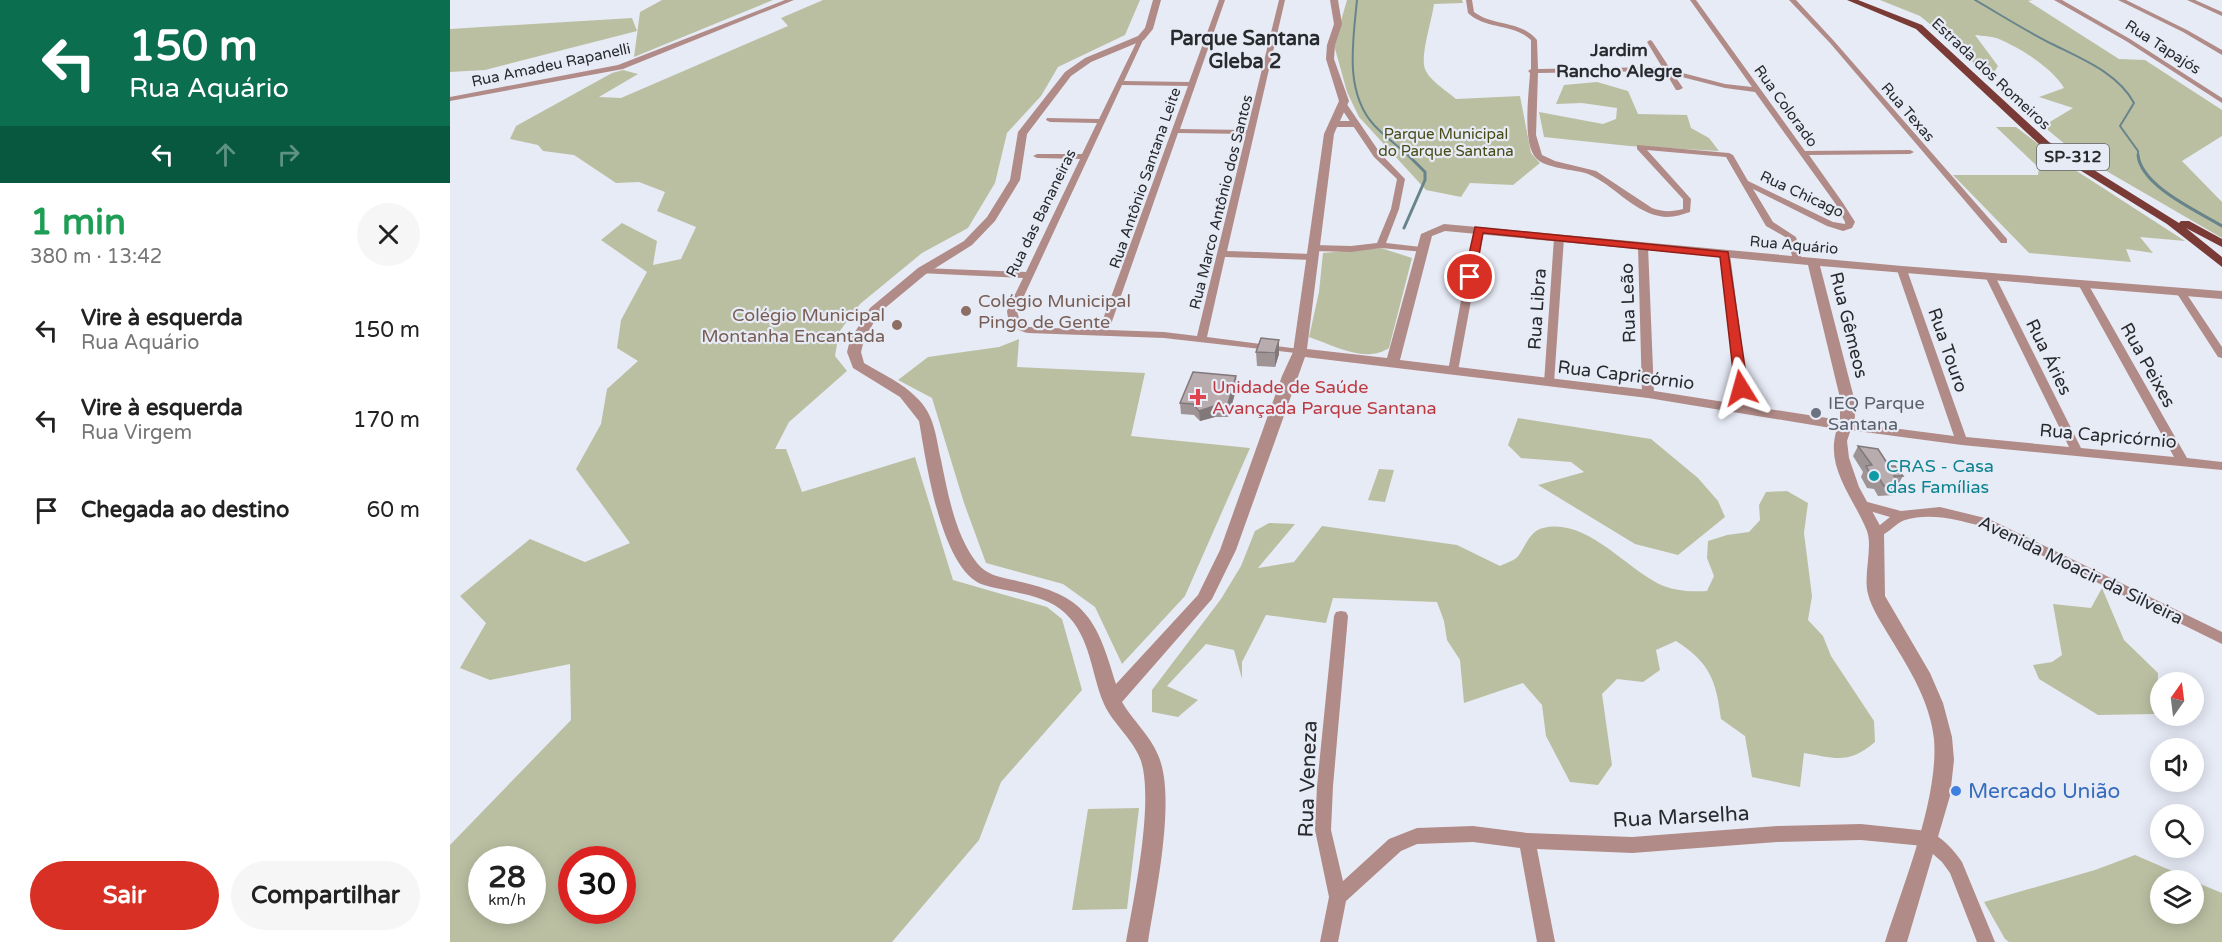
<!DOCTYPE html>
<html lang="pt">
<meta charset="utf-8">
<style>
body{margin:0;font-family:"Varela Round",sans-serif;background:#f6f6f6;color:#222;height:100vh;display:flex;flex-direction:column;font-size:22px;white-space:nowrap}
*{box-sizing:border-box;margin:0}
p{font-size:20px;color:#767676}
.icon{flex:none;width:33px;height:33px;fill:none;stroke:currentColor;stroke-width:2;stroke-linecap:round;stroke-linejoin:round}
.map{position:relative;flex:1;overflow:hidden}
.details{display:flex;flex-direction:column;background:#fff;width:450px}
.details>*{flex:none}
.top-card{background:#0b6e4f;color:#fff;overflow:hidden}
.needle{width:39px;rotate:14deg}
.controls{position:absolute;left:1700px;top:672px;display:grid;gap:12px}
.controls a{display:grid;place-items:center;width:54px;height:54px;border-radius:50%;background:#fff;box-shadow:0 3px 15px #0003;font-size:30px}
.speed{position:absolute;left:18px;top:846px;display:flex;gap:12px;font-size:30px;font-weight:700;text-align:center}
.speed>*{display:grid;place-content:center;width:78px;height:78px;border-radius:50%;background:#fff;box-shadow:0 3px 15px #0003;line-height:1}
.speed small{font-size:15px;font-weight:400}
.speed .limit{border:9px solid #d22;background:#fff;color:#111}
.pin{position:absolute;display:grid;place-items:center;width:51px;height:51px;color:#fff;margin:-26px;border:3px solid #fff;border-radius:50%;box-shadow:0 2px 6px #0007}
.me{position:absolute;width:66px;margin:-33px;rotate:352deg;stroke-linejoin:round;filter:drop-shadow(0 0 4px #0008)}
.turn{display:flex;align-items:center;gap:21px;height:126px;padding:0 30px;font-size:27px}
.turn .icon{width:78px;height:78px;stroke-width:2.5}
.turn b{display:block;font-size:42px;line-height:51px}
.lanes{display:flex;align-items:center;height:57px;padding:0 30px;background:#0003;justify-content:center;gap:30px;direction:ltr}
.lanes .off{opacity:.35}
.round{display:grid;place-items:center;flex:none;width:63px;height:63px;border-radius:32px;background:#f6f6f6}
.headline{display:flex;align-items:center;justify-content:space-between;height:102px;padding:0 30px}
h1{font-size:36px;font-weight:700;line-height:45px;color:#1e9e55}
.primary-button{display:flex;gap:12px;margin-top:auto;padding:12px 30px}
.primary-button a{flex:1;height:69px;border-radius:36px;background:#d93025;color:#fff;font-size:24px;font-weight:700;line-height:69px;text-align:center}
.primary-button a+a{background:#f6f6f6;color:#222}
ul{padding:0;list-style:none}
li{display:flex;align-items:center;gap:18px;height:90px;padding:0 30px}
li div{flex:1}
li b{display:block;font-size:22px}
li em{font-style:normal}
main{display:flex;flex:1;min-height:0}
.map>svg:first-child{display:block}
.green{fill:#bbbfa2;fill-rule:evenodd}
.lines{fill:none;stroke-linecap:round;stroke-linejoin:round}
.stream-far1{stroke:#68848b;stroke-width:2}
.stream{stroke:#68848b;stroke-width:3}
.minor{fill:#b18b87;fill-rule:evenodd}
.tertiary{fill:#b18b87;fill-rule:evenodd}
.primary{fill:#7a3b37;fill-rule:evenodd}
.wall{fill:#9e9496}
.shaded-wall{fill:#81787a}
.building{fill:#b8acaf;stroke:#81787a;stroke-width:1.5}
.route{fill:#d93025;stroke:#8d1f18;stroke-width:1.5}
.education-dot{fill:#8d6e63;stroke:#e7ebf6;stroke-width:2}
.health-dot{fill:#e0444e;stroke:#e7ebf6;stroke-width:2}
.worship-dot{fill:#6b7280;stroke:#e7ebf6;stroke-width:2}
.culture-dot{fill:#0f9aa8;stroke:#e7ebf6;stroke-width:2}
.shop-dot{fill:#3f7fe0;stroke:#e7ebf6;stroke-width:2}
.labels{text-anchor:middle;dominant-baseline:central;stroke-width:4.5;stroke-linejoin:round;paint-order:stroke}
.far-street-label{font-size:15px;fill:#282a2e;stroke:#e7ebf6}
.far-park-label{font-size:15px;fill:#474a15;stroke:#e7ebf6}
.shield{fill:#e7ebf6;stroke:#61646a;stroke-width:1.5}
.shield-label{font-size:16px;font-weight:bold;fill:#282a2e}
.far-quarter-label{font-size:18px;font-weight:bold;fill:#282a2e;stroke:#e7ebf6}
.education-label{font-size:18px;fill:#785e54;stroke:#e7ebf6;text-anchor:start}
.street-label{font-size:18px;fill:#282a2e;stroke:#e7ebf6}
.health-label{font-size:18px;fill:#be3a42;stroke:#e7ebf6;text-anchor:start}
.worship-label{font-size:18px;fill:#5b616d;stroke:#e7ebf6;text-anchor:start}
.culture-label{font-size:18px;fill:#0d838f;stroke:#e7ebf6;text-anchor:start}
.far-district-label{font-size:20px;font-weight:bold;fill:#282a2e;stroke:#e7ebf6}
.near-street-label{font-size:21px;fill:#282a2e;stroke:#e7ebf6}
.near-shop-label{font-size:21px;fill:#366cbe;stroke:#e7ebf6;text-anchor:start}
</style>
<main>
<section class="details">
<div class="top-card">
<div class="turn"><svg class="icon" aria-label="left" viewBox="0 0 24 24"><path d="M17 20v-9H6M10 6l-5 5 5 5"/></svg><div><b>150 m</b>Rua Aquário</div></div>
<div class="lanes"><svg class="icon" aria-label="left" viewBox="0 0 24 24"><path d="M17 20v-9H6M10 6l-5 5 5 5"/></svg><svg class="icon off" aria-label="ahead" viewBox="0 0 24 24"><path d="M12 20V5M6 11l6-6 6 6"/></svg><svg class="icon off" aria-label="right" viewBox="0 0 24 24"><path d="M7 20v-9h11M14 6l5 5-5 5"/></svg></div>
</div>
<div class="headline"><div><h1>1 min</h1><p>380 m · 13:42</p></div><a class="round"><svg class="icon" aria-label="close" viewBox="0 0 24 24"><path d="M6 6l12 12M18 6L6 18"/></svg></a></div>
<ul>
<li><svg class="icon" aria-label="left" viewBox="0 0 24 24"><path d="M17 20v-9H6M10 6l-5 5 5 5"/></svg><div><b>Vire à esquerda</b><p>Rua Aquário</p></div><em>150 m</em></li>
<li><svg class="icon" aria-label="left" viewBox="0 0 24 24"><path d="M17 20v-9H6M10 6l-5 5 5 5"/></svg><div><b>Vire à esquerda</b><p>Rua Virgem</p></div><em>170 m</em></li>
<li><svg class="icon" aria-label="arrive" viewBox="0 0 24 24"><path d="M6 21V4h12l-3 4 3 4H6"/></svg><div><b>Chegada ao destino</b></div><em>60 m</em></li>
</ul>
<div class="primary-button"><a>Sair</a><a>Compartilhar</a></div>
</section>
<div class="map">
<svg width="1772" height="942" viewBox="0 0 1772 942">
<rect width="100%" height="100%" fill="#e7ebf6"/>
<path class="green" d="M212,0H323L184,57L190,12Z
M373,0H690L675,35L608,67L591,96L557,133L545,183L518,228L472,253L410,304L389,332L385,356L397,371L339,422L325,449H336L352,492L465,457L503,580L597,607L612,619L632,690L551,782L529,840L442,942H0V845L121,720L120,664L40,680L10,668L36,623L10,596L80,539L135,562L180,543L126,469L151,424L157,389L188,361L167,348L171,320L197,272L151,240L172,223L207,241L203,265L231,259L246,227L207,211L215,192L189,182L166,183L124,155L93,151L88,145L60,139L66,126L162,73L173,70L188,74L149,97L171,98L338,26L331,18ZM32,860H82V910H32ZM122,860H172V910H122Z
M897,0H1012L1013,3L984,4C982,20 970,56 975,69C979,80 997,91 1006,99L1070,96L1081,153L1090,163L1063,185L1020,183L1011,197L976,190L909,117L897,92L884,45Z
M1430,0H1583L1578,1L1669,59L1695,60L1772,110V136L1732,161L1772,202V238L1627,154L1593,126L1623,108L1589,97L1614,88C1603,68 1570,48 1549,39C1542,36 1532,36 1525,35L1548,66L1540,79L1503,43L1470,16Z
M182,18L187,31L35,70L0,72V29Z
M1147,82L1178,91L1188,114L1237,115L1241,128L1259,138L1269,151L1179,146L1094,137L1089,112L1153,124L1166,119L1167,108L1132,103L1106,104L1114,85Z
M1546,127H1566L1605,157L1735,241L1690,237L1703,253L1676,249L1681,262L1579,253L1503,175H1588L1589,168Z
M931,248L962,258L939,348C915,364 883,345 859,337L869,292L873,253Z
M569,339L567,367L695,373L681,436L800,448L735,596L672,664L645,607L613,584L536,563L514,503L482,398L448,380L478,357L549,347Z
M1068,418L1201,439L1248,478L1268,501L1275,517L1228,555L1185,544L1088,485L1134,472L1121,462L1071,458L1058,445Z
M929,469L944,470L935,502L918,500Z
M1337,491L1358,503L1354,533L1362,596L1358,620L1373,636L1381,656L1424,721L1425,742C1398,765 1385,758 1354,753L1350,787L1302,777L1295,736L1271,719C1266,680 1260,663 1226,641L1206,650L1210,670L1193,682L1167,679L1152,694L1162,765L1148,785L1120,782L1096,736L1092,705L1073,683L1014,703L1010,660L997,640L994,621L987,602L883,598L876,623L816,615L792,662V679L784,650L756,644L717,686L748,700L728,717L702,712V690L771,599L791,566L805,531L819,523L845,524L808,568L844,562L872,526L1007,545L1050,566C1056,563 1066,560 1069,555C1076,545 1080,531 1093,528C1135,518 1173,565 1207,583C1223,591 1239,592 1257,591L1264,576L1257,558L1258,541L1277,535L1299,532L1310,520L1309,505L1316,492Z
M1652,588L1674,640L1708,673L1707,714L1648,715L1589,679L1583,665L1602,662L1612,655L1603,604L1641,608Z
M689,808L677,909L622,910L638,809Z
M1685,855L1743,880H1710V914H1743V881L1772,893V942H1559L1555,939L1534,902L1645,870Z"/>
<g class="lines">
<path class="stream-far1" d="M907,0C903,41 894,92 924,125C935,137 948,146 959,156
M1525,0C1551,15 1576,31 1602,44C1632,59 1668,73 1684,103L1670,126L1688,151V156"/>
<path class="stream" d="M1688,155C1691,186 1747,211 1772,226
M954,228L975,180V172L958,155"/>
<path class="minor" d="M335,0H344L173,69L0,101V97L168,65Z
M769,0H775L730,129L797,130L829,0H835L777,251L862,254L867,257L862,260L775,257L757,337L850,349L855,352L854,354L714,338L578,333C566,330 558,325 557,311L573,278L469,273V269L472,268L576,272L630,159L587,158L583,156L587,154H632L647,123L600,122L596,120L597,118L649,119L689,37L694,38L674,81L739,82ZM672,85L738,86L649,330L578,327L570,322L567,311ZM728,133L796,134L747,336L714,332L659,330Z
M1016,0H1022L1024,12C1044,27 1071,20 1087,40L1088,69L1212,67L1197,42L1200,40L1202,41L1221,70L1275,84L1302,87L1240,0H1246L1355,151L1460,150L1464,152L1460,154L1359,155L1393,203L1405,222L1402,228L1393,231L1377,226L1303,189L1323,222L1346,237L1352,261L1350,263H1344L1337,238L1316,226L1276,157L1197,150L1241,199L1240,212C1230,215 1220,219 1209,216C1181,210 1164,185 1138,174C1124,169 1096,169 1086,158C1072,144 1079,92 1080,73L1078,71L1081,69V40C1063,23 1036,30 1018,13ZM1210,71L1216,73L1226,90H1229L1233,88L1224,75L1275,88L1305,92L1385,203L1395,222V224L1383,222L1298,181L1283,155L1279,153L1187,145V149L1233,199V209C1221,212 1213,212 1202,208L1146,171L1105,161L1092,155L1086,135L1088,73Z
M1339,0H1346L1384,41L1557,239V243H1551L1380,43Z
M1604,0H1612L1680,39L1772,98V103L1676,41Z
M1668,0H1676L1737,30L1772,50V55L1733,32Z
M1737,0H1745L1772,12V16Z
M890,103H896L930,153L955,179L949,209L936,243L971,247L974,248V252L931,248L901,252L864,251L859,248L864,245L901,246L927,243L941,209L947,179L924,157L889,105Z
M1029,227L1034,230L1008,371L1003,374L998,371L1024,230Z
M1109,235L1114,238L1104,383L1099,386L1094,383L1104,238Z
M1193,243L1198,246L1204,394L1198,398L1192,394L1188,246Z
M1275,251L1280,254L1300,409L1294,413L1288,409L1270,254Z
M1452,267L1457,270L1516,437L1619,447L1536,278L1541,275L1546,278L1631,448L1724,457L1628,284L1633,281L1638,284L1737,458L1772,462V470L1512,445L1392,429L1390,426L1392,423L1396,422L1504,436L1447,270Z
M1731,289L1734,290L1772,347V358L1768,357L1726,292Z
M1410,500L1451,511L1490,507L1539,519L1772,632V644L1532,526C1507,520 1481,512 1455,520C1443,524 1435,540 1421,536L1420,533L1440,517L1406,507L1404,504Z
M891,611L896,612L898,616L883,786L881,830L893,881L939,839L967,828L1023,826L1077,833L1182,837L1327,826L1411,824L1478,831C1492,837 1504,850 1512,862L1545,942H1527L1500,873L1492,862L1474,846L1411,840L1327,842L1182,853L1087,849L1105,942H1087L1070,848L1023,842L967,844L951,851L896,901L888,942H870L879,897L865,830L867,786L884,616L886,612Z"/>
<path class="tertiary" d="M703,0H711L703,29L694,40L641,62L621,76L577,134L570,180L545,221L522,245L476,274L429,313L414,340L411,352L414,363C432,374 453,383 467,398C485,415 486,438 491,460C498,494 505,535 527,563C536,575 550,577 563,580C635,595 646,616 666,684L748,595L770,550L832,376L843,352L874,134L889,101L876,59L877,45L884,24L880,0H888L892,24L885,45L884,59L899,101L890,121H905L910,124L905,127H887L884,134L857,349L937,358L971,234L994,224L1452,266L1772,291V299L1370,266L1404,398L1405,417L1397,441L1399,458L1409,487L1434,533L1435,596L1480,673L1493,703L1502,737L1504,760L1500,796L1457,942H1435C1453,885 1489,798 1484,739C1480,702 1460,670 1441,639C1433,625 1422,610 1418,594C1413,575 1423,548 1417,531C1404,498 1374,467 1387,429L1198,398L855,357L786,550L762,599L672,702C683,721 700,735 708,755C727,797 705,896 698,942H676C684,898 704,802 691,761C684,740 663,724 654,704C641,674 641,637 615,613C594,593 560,593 534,585C491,572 476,460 469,421L450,397L403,368L397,352L400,340L420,308L468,268L514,241L537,217L560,180L568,132L615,72L635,58L688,36L695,28ZM995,231L1358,265L1390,398V420L1198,390L950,360L982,236Z"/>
<path class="primary" d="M1397,0H1408L1472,25L1599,142L1729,223L1731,221H1739L1772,239V247L1736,228L1772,257V267L1717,224L1591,146L1466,29Z"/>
</g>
<path class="wall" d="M806,352L829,354L825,367L807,366Z
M787,387L778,417H765L750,421L744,415L731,414L730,403Z
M1408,446L1453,476L1449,483L1450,485L1445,495L1428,496L1424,489L1417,488L1411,477L1413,472L1403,456Z"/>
<path class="shaded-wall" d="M829,340V354L825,367V353Z
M786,376L787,387L778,417L777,407Z
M764,406L765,417L750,421L749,411Z"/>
<path class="building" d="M811,338L829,340L825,353L806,352Z
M743,372L786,376L777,407L764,406L749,411L743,404L730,403Z
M1408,446L1428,449L1439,466H1445L1453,476H1444L1450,485L1434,486L1429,478L1422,477L1416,466L1422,465Z"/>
<path class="route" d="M1025,227L1278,252L1298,388L1291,392L1285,388L1270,257L1033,233L1025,277L1020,280L1014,277Z"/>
<g class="education-dot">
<circle cx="516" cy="311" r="6"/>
<circle cx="447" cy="325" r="6"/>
</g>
<path class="health-dot" d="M745 388h6v6h6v6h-6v6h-6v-6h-6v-6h6z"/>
<circle class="worship-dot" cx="1366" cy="413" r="6"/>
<circle class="culture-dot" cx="1424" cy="476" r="6"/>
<circle class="shop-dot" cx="1506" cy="791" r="6"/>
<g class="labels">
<g class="far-street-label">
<text transform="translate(1713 47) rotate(33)">Rua Tapajós</text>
<text transform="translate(101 65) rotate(-12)">Rua Amadeu Rapanelli</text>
<text transform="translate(1541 74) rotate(43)">Estrada dos Romeiros</text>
<text transform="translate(1336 106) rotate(54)">Rua Colorado</text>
<text transform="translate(1458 112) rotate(49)">Rua Texas</text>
<text transform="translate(695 178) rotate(-71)">Rua Antônio Santana Leite</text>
<text transform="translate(1352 194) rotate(25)">Rua Chicago</text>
<text transform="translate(771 202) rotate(-76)">Rua Marco Antônio dos Santos</text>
<text transform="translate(591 213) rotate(-64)">Rua das Bananeiras</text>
<text transform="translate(1344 245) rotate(5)">Rua Aquário</text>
</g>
<g class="far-park-label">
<text x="996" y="134">Parque Municipal<tspan x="996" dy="17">do Parque Santana</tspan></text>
</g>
<rect class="shield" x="1587" y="144" width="72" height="26" rx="4.5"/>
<g class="shield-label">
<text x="1623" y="157">SP-312</text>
</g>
<g class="far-quarter-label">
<text x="1169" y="50">Jardim<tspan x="1169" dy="21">Rancho Alegre</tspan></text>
</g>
<g class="education-label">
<text x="528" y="301">Colégio Municipal<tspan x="528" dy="21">Pingo de Gente</tspan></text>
<text x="435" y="315" text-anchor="end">Colégio Municipal<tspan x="435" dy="21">Montanha Encantada</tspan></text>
</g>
<g class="street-label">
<text transform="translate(1178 303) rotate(-92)">Rua Leão</text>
<text transform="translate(1087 309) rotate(-86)">Rua Libra</text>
<text transform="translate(1399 325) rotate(76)">Rua Gêmeos</text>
<text transform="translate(1498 350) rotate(71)">Rua Touro</text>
<text transform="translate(1599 357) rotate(64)">Rua Áries</text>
<text transform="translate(1698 365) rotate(61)">Rua Peixes</text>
<text transform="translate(1176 375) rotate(7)">Rua Capricórnio</text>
<text transform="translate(1658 436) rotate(5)">Rua Capricórnio</text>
<text transform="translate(1631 570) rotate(26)">Avenida Moacir da Silveira</text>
</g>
<g class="health-label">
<text x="762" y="387">Unidade de Saúde<tspan x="762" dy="21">Avançada Parque Santana</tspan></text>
</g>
<g class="worship-label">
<text x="1378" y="403">IEQ Parque<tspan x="1378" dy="21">Santana</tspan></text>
</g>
<g class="culture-label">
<text x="1436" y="466">CRAS - Casa<tspan x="1436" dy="21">das Famílias</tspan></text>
</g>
<g class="far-district-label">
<text x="795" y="39">Parque Santana<tspan x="795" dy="23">Gleba 2</tspan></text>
</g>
<g class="near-street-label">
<text transform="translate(858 779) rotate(-88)">Rua Veneza</text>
<text transform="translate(1231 817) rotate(-3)">Rua Marselha</text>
</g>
<g class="near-shop-label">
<text x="1518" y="791">Mercado União</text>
</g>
</g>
</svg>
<div class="controls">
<a><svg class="needle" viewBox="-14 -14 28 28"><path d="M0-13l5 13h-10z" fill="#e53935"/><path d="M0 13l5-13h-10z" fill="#767676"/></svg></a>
<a><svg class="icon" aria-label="sound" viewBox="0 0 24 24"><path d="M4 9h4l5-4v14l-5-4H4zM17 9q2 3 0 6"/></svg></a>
<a><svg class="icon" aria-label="search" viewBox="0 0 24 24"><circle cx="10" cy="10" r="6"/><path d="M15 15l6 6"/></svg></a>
<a><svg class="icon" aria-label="layers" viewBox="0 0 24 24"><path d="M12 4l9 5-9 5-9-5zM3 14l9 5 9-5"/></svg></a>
</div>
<div class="speed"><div>28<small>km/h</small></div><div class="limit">30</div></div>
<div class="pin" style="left:1020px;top:277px;background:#d93025"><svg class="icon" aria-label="arrive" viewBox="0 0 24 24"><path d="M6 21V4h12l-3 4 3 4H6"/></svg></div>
<svg class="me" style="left:1291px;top:388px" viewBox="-20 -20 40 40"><path d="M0-17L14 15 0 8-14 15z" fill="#d93025" stroke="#fff" stroke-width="4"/></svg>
</div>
</main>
